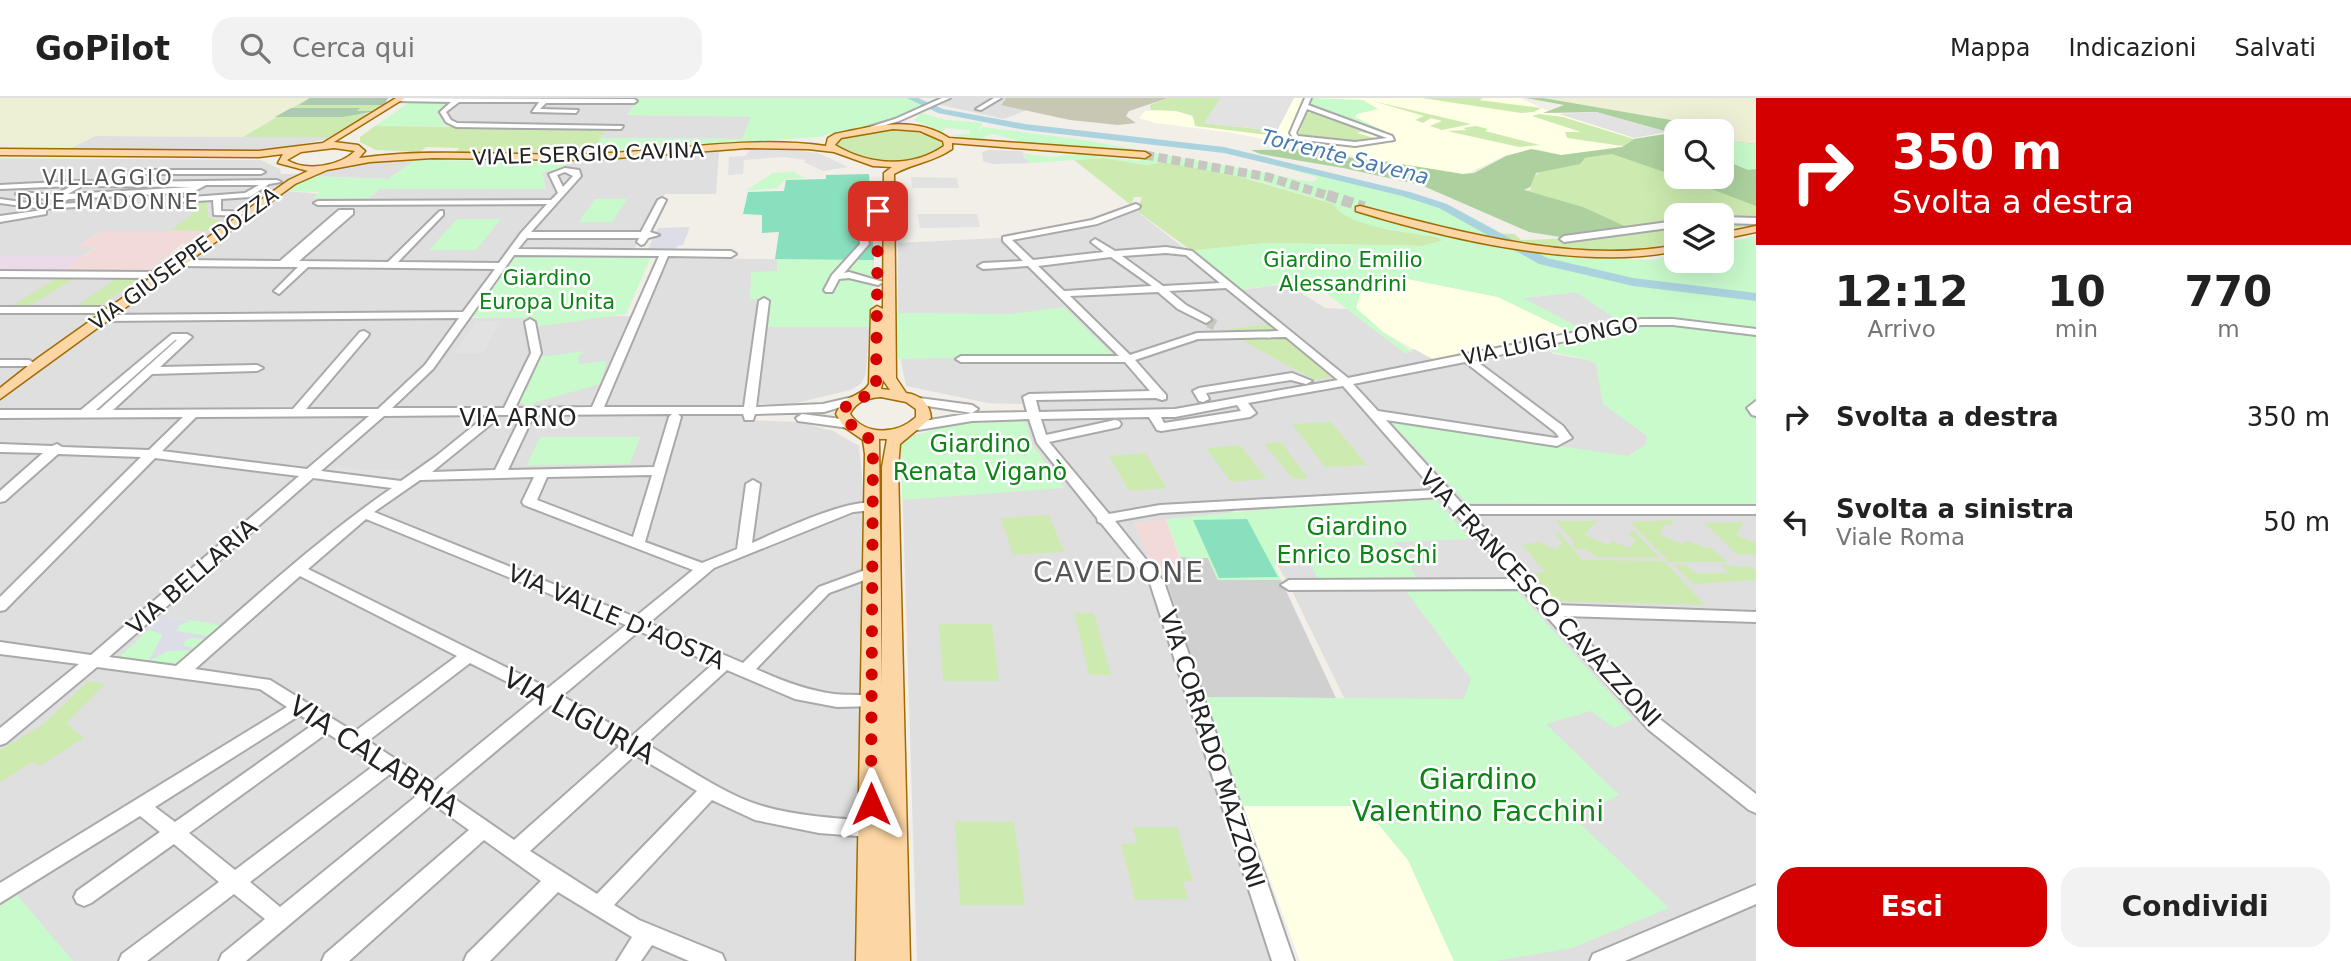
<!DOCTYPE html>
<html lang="it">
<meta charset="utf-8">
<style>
body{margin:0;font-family:"DejaVu Sans",sans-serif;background:#f2f2f2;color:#222;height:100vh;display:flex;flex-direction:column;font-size:26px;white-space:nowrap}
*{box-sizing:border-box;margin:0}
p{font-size:23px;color:#767676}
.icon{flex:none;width:38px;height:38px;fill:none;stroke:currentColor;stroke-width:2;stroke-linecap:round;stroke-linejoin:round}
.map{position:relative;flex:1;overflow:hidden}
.sheet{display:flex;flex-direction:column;background:#fff;width:595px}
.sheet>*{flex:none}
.hud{background:#d40000;color:#fff;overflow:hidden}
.buttons{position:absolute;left:1664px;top:21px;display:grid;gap:14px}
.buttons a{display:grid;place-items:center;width:70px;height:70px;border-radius:14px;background:#fff;box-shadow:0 7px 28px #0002;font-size:35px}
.pin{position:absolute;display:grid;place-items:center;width:60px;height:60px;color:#fff;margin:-30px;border-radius:14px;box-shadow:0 4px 10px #0006}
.me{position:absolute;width:77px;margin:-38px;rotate:0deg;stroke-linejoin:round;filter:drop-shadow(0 0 5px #0008)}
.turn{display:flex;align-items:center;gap:24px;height:147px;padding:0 21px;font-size:32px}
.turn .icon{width:91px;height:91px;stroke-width:2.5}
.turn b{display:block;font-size:49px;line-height:60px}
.eta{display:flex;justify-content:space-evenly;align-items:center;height:119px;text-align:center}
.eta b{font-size:42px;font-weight:800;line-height:49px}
.primary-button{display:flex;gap:14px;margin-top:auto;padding:14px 21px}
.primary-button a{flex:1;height:80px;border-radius:21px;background:#d40000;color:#fff;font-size:28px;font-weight:800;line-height:80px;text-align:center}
.primary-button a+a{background:#f2f2f2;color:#222}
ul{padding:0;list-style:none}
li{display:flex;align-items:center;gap:21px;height:105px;padding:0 21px}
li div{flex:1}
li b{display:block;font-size:26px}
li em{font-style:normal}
header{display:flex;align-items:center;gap:42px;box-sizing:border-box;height:98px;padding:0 35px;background:#fff;border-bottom:2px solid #e0e0e0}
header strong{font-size:33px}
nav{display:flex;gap:38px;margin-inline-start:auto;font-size:24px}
.search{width:490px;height:63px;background:#f2f2f2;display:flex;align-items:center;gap:18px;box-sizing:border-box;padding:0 24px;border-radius:21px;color:#767676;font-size:26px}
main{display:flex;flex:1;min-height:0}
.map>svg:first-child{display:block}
.residential{fill:#e0dfdf}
.commercial{fill:#f2dad9}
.industrial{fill:#ebdbe8}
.education{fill:#ffffe5}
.religious{fill:#d0d0d0}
.construction{fill:#c7c7b4}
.farmland{fill:#eef0d5}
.grass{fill:#cdebb0}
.forest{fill:#add19e}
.cemetery{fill:#aacbaf}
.park{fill:#c8facc}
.pitch{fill:#88e0be}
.parking{fill:#e2e2e2}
.plaza{fill:#dddde8}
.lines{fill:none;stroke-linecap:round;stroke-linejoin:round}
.river{fill:#aad3df;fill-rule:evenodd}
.minor-tunnel-far1{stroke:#c8c6c1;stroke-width:9;stroke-dasharray:9 4.5;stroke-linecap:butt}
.minor-tunnel{stroke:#c8c6c1;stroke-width:11;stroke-dasharray:11 6;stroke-linecap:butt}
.major-tunnel-far1{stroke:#c8c6c1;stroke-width:9;stroke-dasharray:9 4.5;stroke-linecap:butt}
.major-tunnel{stroke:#c8c6c1;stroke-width:11;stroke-dasharray:11 5;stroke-linecap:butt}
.minor-casing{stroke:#a9a9a9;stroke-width:4}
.major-casing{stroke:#a06b00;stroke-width:3}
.minor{fill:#fff;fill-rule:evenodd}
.major{fill:#fcd6a4;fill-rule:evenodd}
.route{stroke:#d40000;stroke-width:12;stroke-dasharray:0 21.6}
.labels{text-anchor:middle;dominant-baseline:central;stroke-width:5;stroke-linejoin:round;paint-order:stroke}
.far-street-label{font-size:21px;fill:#222;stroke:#fff}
.far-water-label{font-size:21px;font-style:italic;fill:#4a7aab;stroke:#fff}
.far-neighbourhood-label{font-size:21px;letter-spacing:2px;fill:#555;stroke:#fff}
.far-park-label{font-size:21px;fill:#0c8416;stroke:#fff}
.street-label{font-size:24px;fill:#222;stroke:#fff}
.park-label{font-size:24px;fill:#0c8416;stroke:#fff}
.quarter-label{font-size:28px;letter-spacing:2px;fill:#555;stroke:#fff}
.near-street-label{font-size:28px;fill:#222;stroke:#fff}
.near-park-label{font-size:28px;fill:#0c8416;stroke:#fff}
</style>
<header>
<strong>GoPilot</strong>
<div class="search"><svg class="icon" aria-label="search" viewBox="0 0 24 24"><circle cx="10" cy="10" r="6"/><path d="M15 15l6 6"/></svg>Cerca qui</div>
<nav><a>Mappa</a><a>Indicazioni</a><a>Salvati</a></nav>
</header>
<main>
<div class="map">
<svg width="1756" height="863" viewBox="0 0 1756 863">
<rect width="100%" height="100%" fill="#f2efe9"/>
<path class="residential" d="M947,0H1006L1001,6L1027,12L1004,21L936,6Z
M452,1H639L627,17L752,18L742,41L601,40L608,30L446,27L436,14Z
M95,38L332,39L333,40L270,52H67Z
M989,52L1023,53L1024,59L1030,65L993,66L983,63L982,54Z
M719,54L716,96H665L632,155L509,156L464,220L635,218L661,160L874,162L866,276L861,286L850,292L792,306H748L743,322L799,324L833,333L859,348L866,424L858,863H0V173H146L205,133H101L79,148H98L85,157H0V60L261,62L280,71L281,76H308L369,63L416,62L388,81L305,78L286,93L369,100L379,91H546L542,75L564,69L568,63Z
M1135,112L1238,192L1287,186L1325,210L1347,211L1405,255L1527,204L1523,200L1576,194L1630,230L1542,249L1554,256L1756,291V863H1485L1347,606L1289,487L1244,409L1230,415L1134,425L1154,474L1164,475L1169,483L1243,708L1276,863H917L901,350L905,343L914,337L975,326L1028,322L1022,306L988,305L906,288L898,248V145L1018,139L1052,134Z"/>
<path class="commercial" d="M101,133H206L189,146H182L149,173H62L97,149H77Z
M1166,421L1185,475H1154L1134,425Z"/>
<path class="industrial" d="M0,157H85L62,173H0Z"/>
<path class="education" d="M1209,0H1520L1555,16L1596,14L1670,35L1633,40L1622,49L1561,57L1537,51L1506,57L1462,78L1227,34L1155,25L1139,20L1145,13L1161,12L1180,13L1190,16L1194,22Z
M1398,179L1498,199L1575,236L1436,263L1383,234L1356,210L1360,196L1374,186Z
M1243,708H1363L1408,762L1454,863H1300Z"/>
<path class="religious" d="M1180,459L1208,460L1218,482H1281L1336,600L1205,599L1164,475H1185Z"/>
<path class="construction" d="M1006,0H1168L1129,13L1126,18L1136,25L1118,27L1070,22L1001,7Z"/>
<path class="farmland" d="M0,0H309L243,39L95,38L67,52H0Z
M1543,0H1756V31L1752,32L1756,34V46L1728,43L1722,39V33H1709L1671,22Z"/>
<path class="grass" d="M309,0L387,5L376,13H355L358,10H291L372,16L332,39H243Z
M1168,0H1221L1205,25L1269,32L1276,38L1195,28L1193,18L1176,13L1151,12L1150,7Z
M1422,0H1483L1479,2L1541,10L1534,14L1521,15Z
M1373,3L1471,26L1442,32L1430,28L1442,23L1431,20L1423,25L1415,22L1424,18Z
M1306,14L1312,15L1387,40L1361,34L1357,35L1381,42L1355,45L1298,38Z
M1539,16L1563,19L1634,41L1623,48L1567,40L1565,34H1581L1532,18Z
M375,28L608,30L591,54H455L460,50L426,49L420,54L376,52L360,44V39Z
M1476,28L1488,31L1485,33L1540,47L1519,49L1447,33L1467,32L1463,30Z
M901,30L937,40L943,47C924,71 855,65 835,47C845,30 883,31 901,30Z
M1676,50V79H1722L1756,71V127L1722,131V117H1676V144C1632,156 1532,157 1492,135L1515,136L1521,142L1575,140L1546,127L1606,140L1602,129L1478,98L1531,92L1529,82L1545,71L1574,62L1612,56L1627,60Z
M1104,60L1147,67L1163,64L1230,76L1334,106L1339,113L1385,131L1437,139L1443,143L1422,148L1266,145L1192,153L1134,111L1139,108L1142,99H1134L1131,107L1074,62Z
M200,102H207L208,119L220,122L206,133L170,132L195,115L189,114Z
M58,179L75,180L28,209H10Z
M119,179L140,180L97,210H73Z
M1276,225L1339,277L1314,282L1224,232Z
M1331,324L1367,367L1325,369L1292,326Z
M1281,344L1308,380L1293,381L1264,346Z
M1240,347L1267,381L1231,384L1206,350Z
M1145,355L1167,390L1129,393L1109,358Z
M1049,417L1064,454L1013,457L1001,420Z
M1673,422L1672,427H1664L1660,437L1683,446L1687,443L1707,450L1710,449L1728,464H1669L1630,424Z
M1556,423H1597L1584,437L1609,447L1612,443L1630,450L1637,441L1628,438L1633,432L1660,460L1596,459L1585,451H1576L1572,446L1575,445Z
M1744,424L1736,437L1756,445V457H1738L1704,425Z
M1558,433L1582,462L1664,463L1705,507L1553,503L1528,476L1545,474L1522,447L1538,444L1556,451L1563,445L1556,437Z
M1673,467H1686L1694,475H1730L1721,467L1751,469L1756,473V482L1694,486Z
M1074,515H1094L1111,577H1089Z
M939,526H992L999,583H943Z
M88,583L105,586L66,625L84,640L40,668L33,664L0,684V652L42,627Z
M955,723L1014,724L1025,807H960Z
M1133,729H1177L1193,783H1183L1188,801L1135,802L1121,746L1137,745Z"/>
<path class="forest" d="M1526,0H1543L1671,22L1709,33H1676V78L1612,56L1585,60L1580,66L1536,75L1530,89L1524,92L1583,109L1629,130L1566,140L1529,134L1421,87L1343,70L1260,56L1251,52L1311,51L1362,62H1377L1463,76L1474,75L1506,58L1531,51L1561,57L1622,49L1634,41L1671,35L1596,14L1543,15L1564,7Z
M1722,39L1728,43L1756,46V108L1680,79H1722Z"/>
<path class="cemetery" d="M310,0H388L384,7H299Z
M291,10H360L357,13H376L343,19H275Z"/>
<path class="park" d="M415,0H912L926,6L895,21L818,39L591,54L601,40L742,41L751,19L627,17L638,1Z
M1312,0L1363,2L1378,11L1357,16L1355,19L1382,32L1365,30L1309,9Z
M451,3L436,14L444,26L451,28H375L410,4Z
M921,15L946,22L983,25L977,33L983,29L1085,42L1312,84L1319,80L1224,52L1406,96L1443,108L1504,141L1452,134L1368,108L1354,113L1412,131L1601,160L1653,162L1676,156V163H1722V145L1756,138V408L1467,405L1390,323L1628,358L1646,346L1647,338L1603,306L1596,266C1579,256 1559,259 1541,249L1629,230L1576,194L1523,200L1586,233L1575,236L1498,199L1398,179L1374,186L1360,196L1356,210L1383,234L1413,254L1405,255L1309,182L1238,192L1186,153L1266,145L1422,148L1442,143L1438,139C1414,135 1343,129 1334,106L1251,81L1163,64L1147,67L1104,60L1030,65L1022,55L1049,59L1080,56L1140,63L1145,57L1033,47L993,36L984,39L989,44L967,43L952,37L970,36L969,32L946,30L942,34L914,22Z
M1728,43L1756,46V71L1748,72L1722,61V45Z
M416,62L567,64L564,69L542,75L546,91H379L369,100H313L319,94L285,93L305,78L388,81Z
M794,74L805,80L786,81L777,90L745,93L773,75Z
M595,101H627L612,124H579Z
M457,121H501L476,152H429Z
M872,156L873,229H767L769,201H750L751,174L777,173V161L843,162Z
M517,157H652L626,216L528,230L525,220L472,219Z
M1064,209L1112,256L898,261L896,215L1010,216Z
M585,253L578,259L579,266L607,263L600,286L533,305L536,309L515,304L528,289L540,259Z
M1025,321L1032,346L1064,390L902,402V342L958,324Z
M540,339H640L630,366L527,367Z
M1436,402L1470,441L1395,444L1416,479L1318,481L1310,466L1274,467L1281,482H1218L1208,460L1180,459L1166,421L1288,409Z
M1406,493H1517L1633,621L1614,630L1591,613L1546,626L1619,697L1573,719L1669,810L1572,850L1496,863H1454L1408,762L1363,708H1243L1205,599L1464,601L1471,581Z
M164,518L221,527L175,568L118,560Z
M17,797L73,863H0V808Z"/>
<path class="pitch" d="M869,76L874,162L775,161L779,134L762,135V117L743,116L748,94L784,93L786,82L826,81V77Z
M1247,421L1278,479L1219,480L1193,422Z"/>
<path class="parking" d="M1221,0H1294L1277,33L1204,25Z
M1596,14L1668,34L1634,40L1559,16Z
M750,52H795L818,55L848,69L823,73L804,64L806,62L783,59L744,62L743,76L728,77L729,59L745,58Z
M911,79L957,80L959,90H912Z
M917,116H977L980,129L920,130Z
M476,223H501L483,255H455Z
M336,367L361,372L423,373L396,392L321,381Z"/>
<path class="plaza" d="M690,129L683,147L677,148L674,156L646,155L658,130Z
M164,518L190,523L179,527L176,533L209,538L205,541L191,540L185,543L183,548L196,550L190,555L188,552L167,553L148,564L163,536L149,532Z"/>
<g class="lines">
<path class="river" d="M907,0H918L943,11L1025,26L1224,49L1410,94L1447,106L1547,160L1633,180L1756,195V203L1633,188L1539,166L1439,110L1402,98L1224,55L1025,32L938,15Z"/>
<path class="minor-tunnel-far1" d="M51,105L60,102
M1206,222L1212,225"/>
<path class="minor-tunnel" d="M1209,224L1215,227"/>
<path class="major-tunnel-far1" d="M1145,57L1268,79L1332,99"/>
<path class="major-tunnel" d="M1327,97L1364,109"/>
<g class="minor-casing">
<path id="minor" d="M398,0L634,1L637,3L634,5H546L540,11L578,12L576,15L532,14L539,4H459L446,14L451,22L457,25L623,28L621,31L456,29L446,24L440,14L451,4L396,3Z
M942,0H950L899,23L866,33L863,31L895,21Z
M994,0H1001L981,12L976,11Z
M1305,0H1311L1308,7L1392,38L1394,42L1355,48L1294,41L1290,35ZM1307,11L1387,40L1355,44L1298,38L1296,35Z
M565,70L579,72L581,78L531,134H641L658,102L662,100L666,102L650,134L659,137L648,140L644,146L641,147L637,144L639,140H527L518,151L731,153L736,156L731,159L668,158L604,309H744L759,203L764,200L769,203L756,309L823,306L853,299L859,302L857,304L824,314L755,316L753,322H745L743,316H678L681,319L645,444L702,465L737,451L746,386L753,382L760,386L752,445C775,435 862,393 880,408L873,412L853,414L714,470L649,525L743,565L819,489L868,471H878L880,474L878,477L829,495L756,571C782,583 806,592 834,596C849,598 864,595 878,600L881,604L878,608L837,609L795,601L727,572L646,646C680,665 723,696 759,707C795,718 834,720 871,723L878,725L881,731L878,737L871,739L819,735L755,722L712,702L614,807L639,822L722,856L725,863H689L652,847L641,863H617L632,839L558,794L490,863H464L467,856L541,783L484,742L349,863H322L325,856L469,732L433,706L246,863H219L222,856L265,821L234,796L147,863H119L122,856L219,784L174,746L91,805L84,808L77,805L74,799L77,793L160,734L140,718L0,805V785L287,609L260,591L97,569L6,645L0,647V630L79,566L0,556V544L91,557L299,378L155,360L5,512L0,513V499L141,359L58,356L5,403L0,404V393L43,355L0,354V346L52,348L57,346L62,349L149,352L183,319L0,320V312H81L172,236H187L192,239L160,269L257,267L263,270L257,273L152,276L113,312L293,311L360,234L364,233L369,236L368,238L306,311H378L425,267L459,220L101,223L96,220L101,217L463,214L495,171L308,169L279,196L274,193L298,169L178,168L173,165L178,162L280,163L339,112H353V116L299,163L388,164L440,113H443V117L398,164L499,165L521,135L547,106L318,107L314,105L318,103L551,102L558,95L549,76ZM565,74L573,78L563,89L557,77ZM514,157L659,158L592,309L515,310L541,255L535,224L530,221L525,224L531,255L504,310H392L433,271ZM175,242H177L99,312H96ZM672,316L669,319L654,369L508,372L533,319L532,317ZM487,317L435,359L401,383L321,373L384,318ZM497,317H522L495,372L432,374L496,322ZM369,318L307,371L162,353L196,319ZM652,377L633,439L537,402L547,379ZM534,379L522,404L524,407L693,472L635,519L374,414L420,382ZM313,380L392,390C315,443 247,507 176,568L109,559ZM366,421L626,527L548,590L308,471ZM300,478L457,558L354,634L270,582L195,571ZM639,533L713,566L632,638L562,598ZM470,565L537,599L432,685L368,643ZM551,607L620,648L514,742L446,695ZM300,617L314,626L175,724L155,709ZM327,635L376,666L235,772L189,735ZM635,657L697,693L597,796L530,753ZM390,676L419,696L280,809L250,784Z
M144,72H261L265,74L261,76H145L128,84L277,82L281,84L269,86L250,99L221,101V113L251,114L252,116L248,118L214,117L213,102L179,104L175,102L179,100L245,95L259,87H206L193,94L69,101L65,103L20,98L16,96L20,94L54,97L72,88L0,91V87L79,83L121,84V81ZM82,88L192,89L68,96Z
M0,101L43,107L75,105L79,107L75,109L43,111L0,105Z
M1136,106L1140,108L1139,110L1097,126L1012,142L1033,162L1104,154L1091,144L1095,141L1115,153L1166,149L1192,153L1348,280L1641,221H1673L1756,231V237L1673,227H1641L1475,262L1563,328L1572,340L1557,348L1386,322L1464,408H1756V416H1471L1554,507L1756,514V524L1564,518L1661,622L1756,696V715L1749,712L1649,632L1522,491L1289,492L1281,487L1289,482L1514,481L1441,399L1160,415L1115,423L1164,484L1294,863H1272L1150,485L1101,425L1098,424L1097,420L1037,345L1029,321L972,323L918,332L912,328L918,324L972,315L1027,314L1023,299L1029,296L1150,293L1125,264H961L956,261L961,258H1119L1028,168L983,171L978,168L983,165L1023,163L1003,143V139L1092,122ZM1166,155L1186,157L1220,185L1163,188L1122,158ZM1111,159L1152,188L1064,193L1038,168ZM1226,190L1279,233L1197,235L1130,257L1070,198L1158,194L1178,211L1206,225L1211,222L1210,220L1186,207L1169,193ZM1286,239L1338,282L1175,311L1039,314L1036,302L1156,300L1162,302L1166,301V297L1135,262L1198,241ZM1465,264L1555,334L1559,339L1556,340L1378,313L1353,286ZM1343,288L1434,392L1160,407L1109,416L1049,344L1119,329L1121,326L1119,323L1115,322L1046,337L1041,321L1149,319L1157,332L1161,333L1250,319L1256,315L1248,305ZM1237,307L1241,313L1164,325L1161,319H1175Z
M43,112H46V116L0,124V118Z
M1722,119L1756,120V126L1722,125Z
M1676,123V129L1564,144L1560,141L1564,138Z
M858,130H864L869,146L844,175L849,174L883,184L878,187L849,180L839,181L832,194H826L824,192L832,177L860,146Z
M0,173L152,174L157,177L152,180L0,179Z
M0,209H103L108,212L103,215H0Z
M0,262H29L34,265L29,268H0Z
M1292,275L1312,283L1306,286L1291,282L1206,295L1209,301L1203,304L1199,303L1193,293L1199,290Z
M919,300L972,307L978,311L972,315L915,306V302Z
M1756,303V318L1752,317L1747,310Z
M802,316L849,322L855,326L849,330L798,323L796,320Z
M1756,787V806L1625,863H1590L1593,856Z"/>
</g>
<g class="major-casing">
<path id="major" d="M396,0H405L334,44L358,47L365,53L359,60C436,49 513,59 590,56C668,54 747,37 826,48L828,40L835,36C873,28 914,17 949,40L1145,54L1150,57L1145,60L952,45V51C934,64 913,65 894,76L896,280L906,295C921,297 930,306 931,320L900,346L898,369L910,863H856L865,356L863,342L844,329L836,316C844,296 862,299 869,286L871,212L877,208L883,211L884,75L892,69L873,68L834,54L808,51L747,50L591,62L433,60L370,64L327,72L295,86L0,301V290L38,260L289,82L308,73L278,65L283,56L259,59L0,57V51L259,53L323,45ZM893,31L920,33L943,43L944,48C911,71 868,67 835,47L841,40ZM334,50L355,53C340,68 306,74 287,62L301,54ZM883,282L890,292L881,291ZM881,299L906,304L916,311V319C898,336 866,339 850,316C856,303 868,300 881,299ZM879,341H887L882,369V589Z
M1360,108C1456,133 1577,167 1676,147V153C1584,173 1447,141 1356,113V109Z
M1756,128V134L1722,141V135Z"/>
</g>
<use href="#minor" class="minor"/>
<use href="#major" class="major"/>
</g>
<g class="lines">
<path class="route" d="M871,706L873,348C867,332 850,332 843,316L847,306L871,296L876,286L878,113"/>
</g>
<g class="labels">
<g class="far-street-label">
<text transform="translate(588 56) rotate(-2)">VIALE SERGIO CAVINA</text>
<text transform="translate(184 161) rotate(-36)">VIA GIUSEPPE DOZZA</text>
<text transform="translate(1550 243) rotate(-11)">VIA LUIGI LONGO</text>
</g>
<g class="far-water-label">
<text transform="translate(1345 59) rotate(14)">Torrente Savena</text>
</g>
<g class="far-neighbourhood-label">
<text x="108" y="80">VILLAGGIO<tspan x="108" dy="24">DUE MADONNE</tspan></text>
</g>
<g class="far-park-label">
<text x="1343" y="162">Giardino Emilio<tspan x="1343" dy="24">Alessandrini</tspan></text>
<text x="547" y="180">Giardino<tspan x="547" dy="24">Europa Unita</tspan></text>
</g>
<g class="street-label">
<text x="518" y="320">VIA ARNO</text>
<text transform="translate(192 479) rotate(-41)">VIA BELLARIA</text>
<text transform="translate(1540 500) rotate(47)">VIA FRANCESCO CAVAZZONI</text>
<text transform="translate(616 519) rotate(23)">VIA VALLE D'AOSTA</text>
<text transform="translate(1212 651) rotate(72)">VIA CORRADO MAZZONI</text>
</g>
<g class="park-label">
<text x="980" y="346">Giardino<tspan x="980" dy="28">Renata Viganò</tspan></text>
<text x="1357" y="429">Giardino<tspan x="1357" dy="28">Enrico Boschi</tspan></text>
</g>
<g class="quarter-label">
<text x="1119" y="474">CAVEDONE</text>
</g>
<g class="near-street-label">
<text transform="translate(579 618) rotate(29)">VIA LIGURIA</text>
<text transform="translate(374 658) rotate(33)">VIA CALABRIA</text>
</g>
<g class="near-park-label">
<text x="1478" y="681">Giardino<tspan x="1478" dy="32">Valentino Facchini</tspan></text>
</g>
</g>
</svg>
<div class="buttons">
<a><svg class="icon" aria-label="search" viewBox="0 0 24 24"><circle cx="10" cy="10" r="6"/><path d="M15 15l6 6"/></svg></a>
<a><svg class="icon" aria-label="layers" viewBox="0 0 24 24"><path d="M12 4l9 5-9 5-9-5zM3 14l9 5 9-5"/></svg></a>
</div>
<div class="pin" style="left:878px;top:113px;background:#d93025"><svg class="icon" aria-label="arrive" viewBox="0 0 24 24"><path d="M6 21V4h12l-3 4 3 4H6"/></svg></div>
<svg class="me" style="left:871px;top:706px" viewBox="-20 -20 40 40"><path d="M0-17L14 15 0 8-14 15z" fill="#d40000" stroke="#fff" stroke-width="4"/></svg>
</div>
<section class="sheet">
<div class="hud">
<div class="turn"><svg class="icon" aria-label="right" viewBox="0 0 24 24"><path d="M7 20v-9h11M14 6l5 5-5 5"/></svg><div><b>350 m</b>Svolta a destra</div></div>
</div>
<div class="eta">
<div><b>12:12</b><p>Arrivo</p></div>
<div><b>10</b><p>min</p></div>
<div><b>770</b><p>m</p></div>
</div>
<ul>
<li><svg class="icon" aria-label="right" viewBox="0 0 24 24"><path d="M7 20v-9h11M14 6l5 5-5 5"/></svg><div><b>Svolta a destra</b></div><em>350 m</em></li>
<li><svg class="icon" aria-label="left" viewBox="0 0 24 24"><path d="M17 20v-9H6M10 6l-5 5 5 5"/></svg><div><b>Svolta a sinistra</b><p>Viale Roma</p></div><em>50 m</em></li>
</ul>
<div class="primary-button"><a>Esci</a><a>Condividi</a></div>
</section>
</main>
